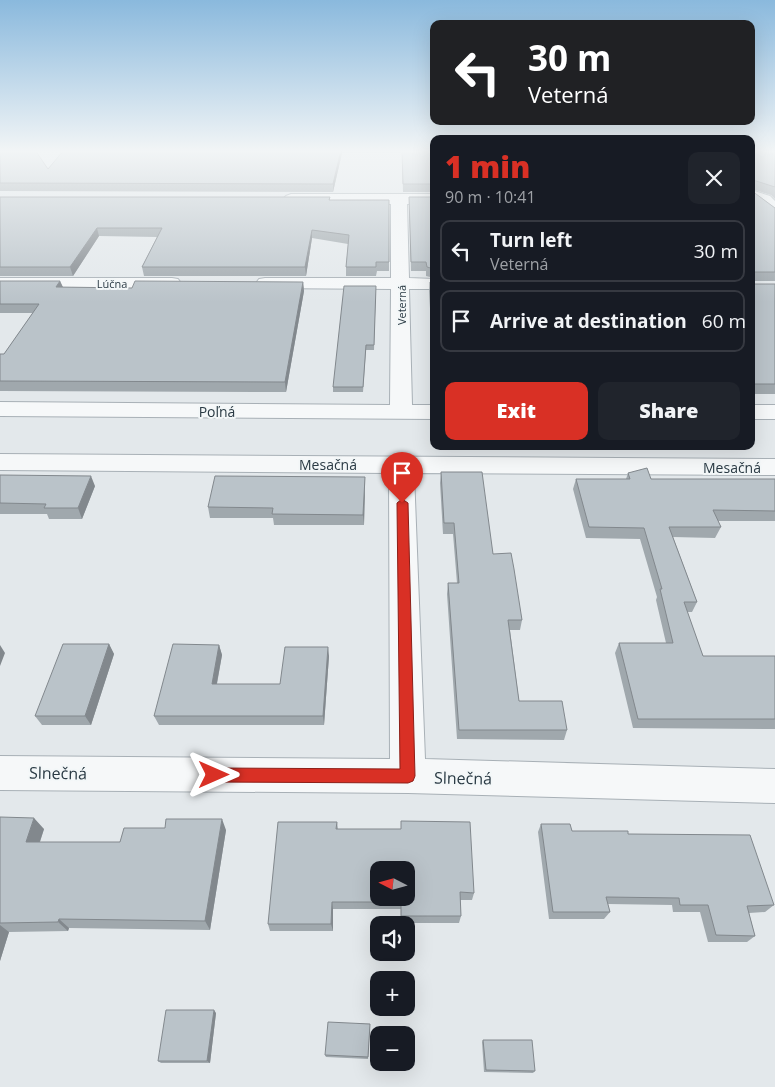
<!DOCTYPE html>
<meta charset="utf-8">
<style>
body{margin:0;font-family:"Open Sans",sans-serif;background:#20242c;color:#f1f3f6;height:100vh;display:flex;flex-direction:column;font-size:19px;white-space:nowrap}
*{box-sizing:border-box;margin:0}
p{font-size:16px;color:#9ea1a6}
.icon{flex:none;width:28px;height:28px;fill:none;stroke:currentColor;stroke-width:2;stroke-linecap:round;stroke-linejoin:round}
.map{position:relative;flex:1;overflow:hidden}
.drawer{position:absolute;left:430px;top:135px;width:325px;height:315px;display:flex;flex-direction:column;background:#171b24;border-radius:10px;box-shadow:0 5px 20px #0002}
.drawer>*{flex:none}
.hud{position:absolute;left:430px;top:20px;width:325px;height:105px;border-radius:10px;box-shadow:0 5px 20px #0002;background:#202124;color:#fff;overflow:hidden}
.needle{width:32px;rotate:276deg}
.controls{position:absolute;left:370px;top:861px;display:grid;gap:10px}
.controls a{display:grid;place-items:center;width:45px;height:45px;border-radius:10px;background:#171b24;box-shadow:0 5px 20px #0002;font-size:25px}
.pin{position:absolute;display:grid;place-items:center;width:42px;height:42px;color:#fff;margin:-51px -21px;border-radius:50% 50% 50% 0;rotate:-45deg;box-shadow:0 0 5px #0007}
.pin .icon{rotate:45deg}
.me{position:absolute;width:55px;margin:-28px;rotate:90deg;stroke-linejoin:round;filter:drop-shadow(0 0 4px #0008)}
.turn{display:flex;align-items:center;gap:18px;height:105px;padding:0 15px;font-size:22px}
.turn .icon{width:65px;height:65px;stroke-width:2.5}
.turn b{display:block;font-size:35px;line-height:42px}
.round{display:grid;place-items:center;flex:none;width:52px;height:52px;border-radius:10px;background:#20242c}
.headline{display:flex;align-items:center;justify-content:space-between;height:85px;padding:0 15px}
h1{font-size:30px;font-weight:800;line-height:38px;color:#d93025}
.cta{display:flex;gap:10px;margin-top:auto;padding:10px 15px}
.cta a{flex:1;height:58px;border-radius:10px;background:#d93025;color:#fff;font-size:20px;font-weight:800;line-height:58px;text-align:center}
.cta a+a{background:#20242c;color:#f1f3f6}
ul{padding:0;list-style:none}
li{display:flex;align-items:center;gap:15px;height:62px;margin:0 10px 8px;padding:0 5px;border:2px solid #363941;border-radius:10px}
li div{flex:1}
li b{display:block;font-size:19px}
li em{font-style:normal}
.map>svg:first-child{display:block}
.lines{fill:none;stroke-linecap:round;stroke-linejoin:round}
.street-casing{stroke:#a8b0b6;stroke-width:2}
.street{fill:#f6f8f9;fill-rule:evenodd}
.wall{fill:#a0a8ad}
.shaded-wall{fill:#82888d}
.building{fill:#bac3c9;stroke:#82888d;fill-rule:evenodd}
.route{fill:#d93025;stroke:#8d1f18}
.labels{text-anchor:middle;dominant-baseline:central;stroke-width:4;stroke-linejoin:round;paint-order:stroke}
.far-street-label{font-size:11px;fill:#2a3a44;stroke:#f3f7f8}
.street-label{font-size:14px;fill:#2a3a44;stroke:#f3f7f8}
.near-street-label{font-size:16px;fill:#2a3a44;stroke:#f3f7f8}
</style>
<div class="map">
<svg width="775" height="1087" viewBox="0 0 775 1087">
<rect width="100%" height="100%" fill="#e3e8eb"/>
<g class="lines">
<g class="street-casing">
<path id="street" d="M751,190L770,196L775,201V216C765,213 763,203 751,199Z
M291,194H434V204H407L409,278L434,279V289H409L412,405H434V419L0,416V402L390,405L391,289L265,288L259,287L256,283L259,279L265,278H391V204L286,202L283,199L286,196Z
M0,278H172L178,279L181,283L178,287L172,288H0Z
M751,405H775V419H751Z
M0,454L775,459V475L414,473L425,759L775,769V803L408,793L0,790V756L390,759L389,473L0,470Z"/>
</g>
<use href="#street" class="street"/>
</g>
<path class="wall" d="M0,150L48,169L64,150H434V192H403L402,153H342L333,192L0,191Z
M751,150L775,151V199L771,195L752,189V191L775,208V281H753V284H775V394H751Z
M0,197H330V200H389V271H377L376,276H346V267L348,244L312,238L306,276H144L142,267L157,237L99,236L73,276H0Z
M409,197H434V278L426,276V271H411Z
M0,281H60L63,287L132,288L303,282L304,291L286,392L0,391V354H4L33,313H0Z
M434,281V378L429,291L430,282Z
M376,286L374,350H366L363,392H333V387Z
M441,472L493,554L522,620L520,630H510L519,701L567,730L564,740L457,739L447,594L448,583H457L453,534H443L440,483Z
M628,473L651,479H775V521H718L721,527L715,538L673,537L697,602L692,612H687L703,656H775V729L633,728L615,653L619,643H666L656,600L657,597L640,539L586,538L573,489L576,479H626Z
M0,475L95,486L82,519H49L47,514H0Z
M365,477L364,525H274L273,518H210L208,507Z
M109,644L114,654L91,725H42L35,716Z
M219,645L222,655L217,684H280L329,656L324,725H159L154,716Z
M0,817L44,829L40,842H120L226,830L210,930L69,928L68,931L9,932L0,961Z
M337,822L338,829L474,893L472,900H460L461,916L459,923H401V909H333V931H270L268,924Z
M541,824L572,831L628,834L774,905L765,912L749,913L755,936L747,942H708L700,912H673L672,905L608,904L610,912L604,919H549L538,832Z
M216,1013L210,1063H161L158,1061Z
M370,1027L368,1059L326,1057L325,1055Z
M483,1040L535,1071L533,1073L484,1072L482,1042Z"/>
<path class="shaded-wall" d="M341,150H342V153L333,192V184Z
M97,228L99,236L73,276L70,267Z
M312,230V238L306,276L305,267Z
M60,281L64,290L56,287Z
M303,282L304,291L286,392L285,382Z
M91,476L95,486L82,519L78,508Z
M365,477V488L364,525L363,515Z
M109,644L114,654L91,725L85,716Z
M0,645L5,653L0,666Z
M219,645L222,655L215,693L212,684Z
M328,647L329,656L324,725L323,716Z
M34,818L44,829L36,853L26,842Z
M222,819L226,830L210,930L205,921Z
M332,902L333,909V931L331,924Z
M59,919L69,928L68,931L58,922Z
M0,925L9,932L0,961Z
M214,1010L216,1013L210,1063L207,1061Z"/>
<path class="building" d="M0,150H35L48,169L64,150H341L333,184L0,183Z
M402,150H434V184H403Z
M751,150H773L775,151V187L753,180L752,191L775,208V272H753V284H775V384H751Z
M0,197H330L329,200H389V262H376V267H346L349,235L312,230L305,267H142L162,228H97L70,267H0Z
M409,197H434V269L427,267L426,262H411Z
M0,281H60L56,287L132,288L135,281L303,282L285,382L0,381V354H4L39,304H0Z
M434,281V359L430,282Z
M344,286H376L374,345H366L363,387H333Z
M647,468L651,479H775V511L713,510L721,527H669L697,602H684L703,656H775V719H638L619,643H673L660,589H662L644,528L589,527L576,479H630L628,473Z
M441,472H482L493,554L511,553L514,569L522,620H508L519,701H562L567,730H459L448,583H459L454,523H444Z
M0,475L91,476L78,508H44L46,504L0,503Z
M215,476L365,477L363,515L272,514L273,508L208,507Z
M63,644H109L85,716H35Z
M173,644L219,645L212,684H280L285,647H328L323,716H154Z
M0,817L34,818L26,842H120L124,828H165L166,819H222L205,921L59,919L58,922L0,923Z
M401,821L470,822L474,893L460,892L461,916H401V902H332L331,924H268L278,822H337L336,829H401ZM379,870H406V898H379Z
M541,824H570L572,831H628V834L750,835L774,905L747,906L755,936L716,935L708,905H680L679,898L606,897L610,912H553Z
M166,1010H214L207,1061H158Z
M328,1022L370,1024L368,1057L325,1055Z
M483,1040H532L535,1071L486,1070Z"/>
<linearGradient id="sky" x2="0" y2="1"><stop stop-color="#8ab9dd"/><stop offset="0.5" stop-color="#f2f5f6"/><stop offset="1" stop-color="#f2f5f6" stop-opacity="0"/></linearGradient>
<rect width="775" height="302" fill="url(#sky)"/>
<path class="route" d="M402,499L408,503L415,776L413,781L408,783L214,782L209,780L206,775L209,770L214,768L400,769L397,503Z"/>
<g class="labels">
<g class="far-street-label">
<text x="112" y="283">Lúčna</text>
<text transform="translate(401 305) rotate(-90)">Veterná</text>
</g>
<g class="street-label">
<text x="217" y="411">Poľná</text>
<text x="328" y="464">Mesačná</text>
<text x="732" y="467">Mesačná</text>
</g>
<g class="near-street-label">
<text transform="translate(58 773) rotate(1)">Slnečná</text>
<text transform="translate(463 778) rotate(1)">Slnečná</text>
</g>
</g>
</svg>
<div class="controls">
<a><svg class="needle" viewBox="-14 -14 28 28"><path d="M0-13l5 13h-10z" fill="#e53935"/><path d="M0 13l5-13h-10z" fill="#9ea1a6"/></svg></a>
<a><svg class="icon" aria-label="sound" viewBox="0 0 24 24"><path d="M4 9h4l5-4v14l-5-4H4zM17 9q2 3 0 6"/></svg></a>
<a>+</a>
<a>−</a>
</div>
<div class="pin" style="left:402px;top:503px;background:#d93025"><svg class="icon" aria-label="arrive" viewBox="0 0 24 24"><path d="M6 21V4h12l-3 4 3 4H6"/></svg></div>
<svg class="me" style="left:214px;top:775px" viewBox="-20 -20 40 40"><path d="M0-17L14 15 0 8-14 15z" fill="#d93025" stroke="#fff" stroke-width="4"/></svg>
<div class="hud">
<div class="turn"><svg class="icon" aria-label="left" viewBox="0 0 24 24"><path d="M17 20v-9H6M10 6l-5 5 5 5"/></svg><div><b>30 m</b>Veterná</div></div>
</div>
<section class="drawer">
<div class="headline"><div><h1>1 min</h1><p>90 m · 10:41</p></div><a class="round"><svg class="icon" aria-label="close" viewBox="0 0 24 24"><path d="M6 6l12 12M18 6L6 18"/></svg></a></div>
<ul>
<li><svg class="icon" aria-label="left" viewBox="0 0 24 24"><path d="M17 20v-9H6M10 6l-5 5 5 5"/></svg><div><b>Turn left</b><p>Veterná</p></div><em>30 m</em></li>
<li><svg class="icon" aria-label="arrive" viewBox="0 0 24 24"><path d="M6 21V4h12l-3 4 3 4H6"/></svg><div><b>Arrive at destination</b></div><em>60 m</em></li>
</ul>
<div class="cta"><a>Exit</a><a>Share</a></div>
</section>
</div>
